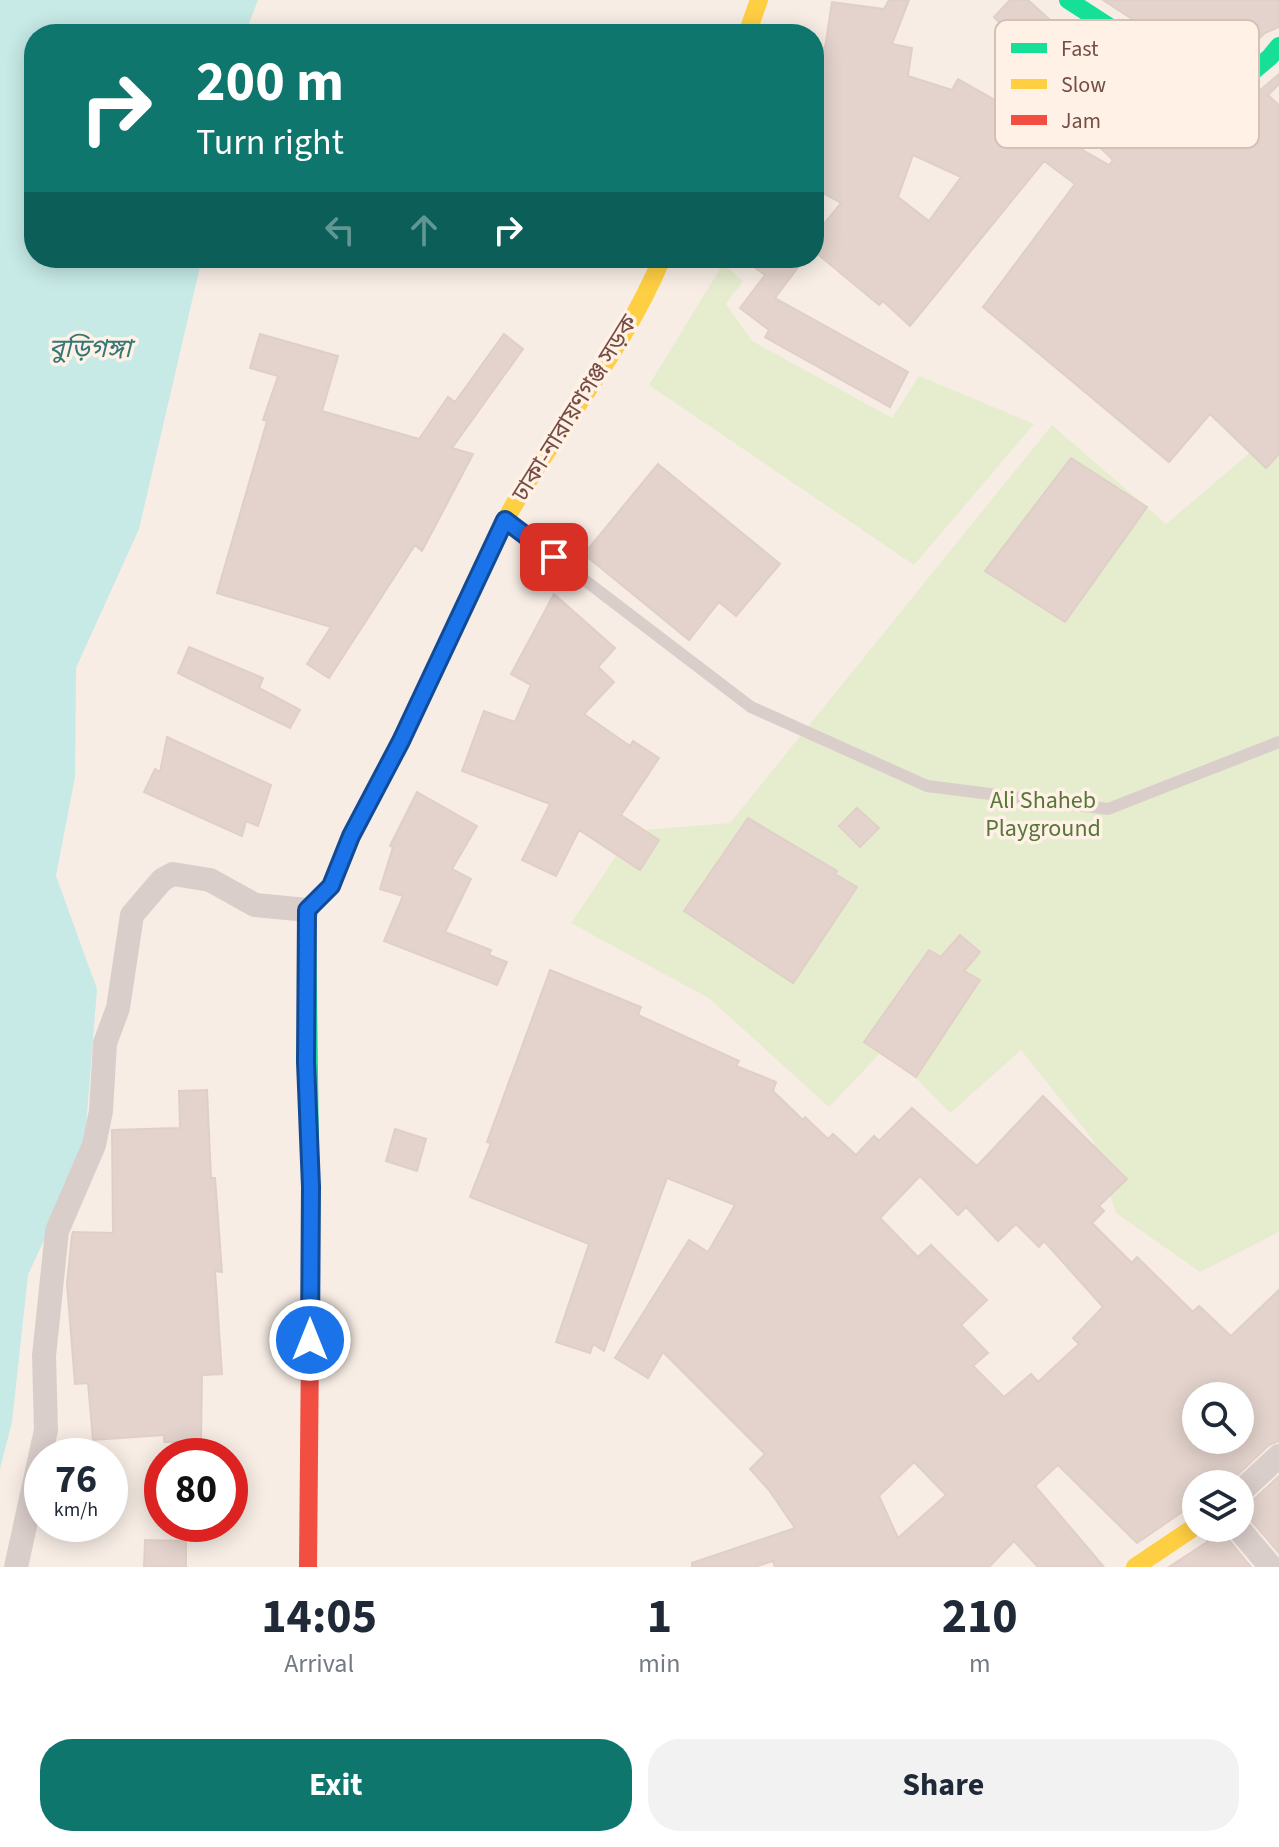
<!DOCTYPE html>
<meta charset="utf-8">
<style>
body{margin:0;font-family:"Source Sans 3","Noto Sans Bengali",sans-serif;background:#f2f2f3;color:#1f2937;height:100vh;display:flex;flex-direction:column;font-size:30px;white-space:nowrap}
*{box-sizing:border-box;margin:0}
p{font-size:26px;color:#747a83}
.icon{flex:none;width:44px;height:44px;fill:none;stroke:currentColor;stroke-width:2;stroke-linecap:round;stroke-linejoin:round}
.map{position:relative;height:1567px;overflow:hidden}
.details{display:flex;flex-direction:column;background:#fff;flex:1}
.details>*{flex:none}
.banner{position:absolute;left:24px;top:24px;width:800px;height:244px;border-radius:32px;box-shadow:0 4px 20px #0003;background:#0f766e;color:#fff;overflow:hidden}
.fabs{position:absolute;left:1182px;top:1382px;display:grid;gap:16px}
.fabs a{display:grid;place-items:center;width:72px;height:72px;border-radius:50%;background:#fff;box-shadow:0 4px 20px #0003;font-size:40px}
.speed{position:absolute;left:24px;top:1438px;display:flex;gap:16px;font-size:40px;font-weight:700;text-align:center}
.speed>*{display:grid;place-content:center;width:104px;height:104px;border-radius:50%;background:#fff;box-shadow:0 4px 20px #0003;line-height:1}
.speed small{font-size:20px;font-weight:400}
.speed .limit{border:12px solid #d22;background:#fff;color:#111}
.pin{position:absolute;display:grid;place-items:center;width:68px;height:68px;color:#fff;margin:-34px;border-radius:16px;box-shadow:0 4px 12px #0006}
.me{position:absolute;width:88px;margin:-44px;rotate:0deg;stroke-linejoin:round;filter:drop-shadow(0 0 6px #0008)}
.turn{display:flex;align-items:center;gap:28px;height:168px;padding:0 40px;font-size:36px}
.turn .icon{width:104px;height:104px;stroke-width:2.5}
.turn b{display:block;font-size:56px;line-height:68px}
.lanes{display:flex;align-items:center;height:76px;padding:0 40px;background:#0003;justify-content:center;gap:40px;direction:ltr}
.lanes .off{opacity:.35}
.eta{display:flex;justify-content:space-evenly;align-items:center;height:136px;text-align:center}
.eta b{font-size:48px;font-weight:700;line-height:56px}
.button{display:flex;gap:16px;margin-top:auto;padding:16px 40px}
.button a{flex:1;height:92px;border-radius:32px;background:#0f766e;color:#fff;font-size:32px;font-weight:700;line-height:92px;text-align:center}
.button a+a{background:#f2f2f3;color:#1f2937}
.map>svg:first-child{display:block}
.green{fill:#e6ecce}
.water{fill:#c7eae6}
.building{fill:#e4d3cd;stroke:#e0cfc7;stroke-width:2;fill-rule:evenodd}
.lines{fill:none;stroke-linecap:round;stroke-linejoin:round}
.lane{stroke:#dacecb;stroke-width:12}
.street{stroke:#dacecb;stroke-width:24}
.fast{stroke:#16e098;stroke-width:18}
.slow{stroke:#ffcf43;stroke-width:18}
.jam{stroke:#f24e42;stroke-width:18}
.route-casing{stroke:#114b97;stroke-width:20}
.route{stroke:#1a73e8;stroke-width:14}
.labels{text-anchor:middle;dominant-baseline:central;stroke-width:7;stroke-linejoin:round;paint-order:stroke}
.street-label{font-size:24px;fill:#764e45;stroke:#fff1e6}
.park-label{font-size:24px;fill:#567739;stroke:#fff1e6}
.water-label{font-size:26px;font-style:italic;fill:#357676;stroke:#fff1e6}
.key{fill:#fff1e6;stroke:#d6c0b6;stroke-width:2}
.key-label{font-size:22px;fill:#764e45}
</style>
<div class="map">
<svg width="1279" height="1567" viewBox="0 0 1279 1567">
<rect width="100%" height="100%" fill="#f7ede5"/>
<path class="green" d="M723,264L743,281L726,304L752,341L892,418L919,376L1034,424L914,565L649,385Z
M1052,425L1166,524L1279,428V1232L1200,1272L1116,1213L1093,1140L1021,1050L950,1113L886,1047L829,1107L710,999L571,923L633,831L730,823Z"/>
<path class="water" d="M0,0H258L245,34H34V258H202L139,529L76,668L75,777L56,876L97,989L84,1152L28,1275L12,1422L0,1469Z"/>
<path class="building" d="M889,0H909L892,44L912,48L908,76L952,90L958,79L1109,165L1113,160L1017,67L1030,53L994,17L1010,0H1028L1081,48L1091,38L1171,89L1165,95L1197,128L1219,107L1235,109L1243,105L1279,74V84L1268,95L1279,105V454L1266,468L1210,414L1169,462L983,307L1075,184L1044,161L910,326L883,301L879,305L814,251V236L841,203L814,188V46L825,48L832,2L884,9ZM913,155L961,177L929,221L898,197Z
M1103,0H1279V27L1265,33L1226,69L1211,66L1203,57L1198,62Z
M742,258H805L775,298L908,372L890,407L765,337L769,330L740,308L765,275Z
M260,334L338,356L322,411L419,439L448,397L455,402L504,334L523,349L452,448L473,454L422,551L415,545L329,678L307,664L331,627L217,593L267,421L263,420L278,376L250,368Z
M1071,458L1147,507L1065,622L985,571Z
M658,464L780,564L736,616L719,602L689,640L584,554Z
M554,594L615,648L598,667L614,682L584,714L630,746L633,741L659,758L621,815L659,840L640,870L579,830L556,876L522,860L550,804L462,771L484,711L515,722L531,685L511,674Z
M189,647L263,678L259,688L300,710L290,728L178,673Z
M167,737L271,785L258,826L246,821L242,836L144,792L155,769L160,772Z
M417,792L477,826L452,869L471,879L445,932L491,950L489,955L507,962L497,985L384,941L403,896L380,889L393,847L390,846Z
M857,808L879,828L860,847L839,826Z
M748,818L837,871L835,874L857,887L793,983L684,911Z
M960,935L980,952L964,971L980,980L916,1077L864,1042L929,950L941,957Z
M550,970L641,1007L638,1015L739,1061L736,1066L776,1082L773,1091L803,1120L805,1117L828,1139L833,1134L856,1155L874,1136L879,1141L912,1108L977,1166L1043,1096L1127,1179L1099,1206L1104,1211L1092,1223L1132,1263L1137,1257L1193,1312L1199,1306L1231,1336L1279,1290V1441L1269,1445L1228,1484H1196V1507L1185,1510L1137,1543L1058,1465L1035,1486L1104,1567H1038L1014,1541L989,1567H775L773,1561L754,1567H692V1563L795,1528L769,1490L750,1469L765,1454L663,1352L648,1378L615,1358L689,1240L708,1252L735,1205L667,1178L604,1351L593,1344L590,1353L556,1342L589,1244L470,1197L491,1143L487,1142ZM920,1176L958,1215L966,1207L998,1241L1016,1224L1039,1247L1044,1241L1103,1307L1073,1338L1079,1344L1038,1382L1031,1374L1004,1397L973,1366L988,1353L961,1325L987,1300L931,1245L918,1257L880,1218ZM1196,1396H1240V1440H1196ZM914,1462L946,1495L898,1538L879,1496Z
M207,1090L211,1178H215L222,1272L215,1271L222,1374L202,1375L201,1442H164V1435L93,1440L88,1383L75,1384L67,1284L72,1235L73,1232L113,1233L112,1130L180,1128L179,1091Z
M395,1129L426,1139L417,1171L386,1161Z
M1279,1476V1553L1249,1518L1240,1514V1507L1250,1503Z
M1214,1528H1223L1227,1538L1251,1567H1169L1207,1542Z
M145,1540L186,1541V1567H144Z"/>
<g class="lines">
<path class="lane" d="M511,524L751,707L927,786L1108,809L1279,742"/>
<path class="street" d="M1240,1492L1279,1456
M1238,1528L1271,1567
M16,1567L46,1430L44,1356L57,1231L94,1145L101,1111L105,1043L118,1008L132,915L162,880L173,874L210,880L255,905L307,910"/>
<path class="fast" d="M1068,0L1193,81L1231,90L1270,57L1279,46
M311,1234L307,910L331,886L351,836L401,741L465,604"/>
<path class="slow" d="M747,34L759,0
M465,604C478,576 490,548 505,521C553,431 623,353 662,258
M1135,1567L1196,1526"/>
<path class="jam" d="M308,1567L311,1234"/>
</g>
<g class="lines">
<g class="route-casing">
<path id="route" d="M310,1340L311,1187L306,1062L307,910L331,886L351,836L401,741L505,520L554,557"/>
</g>
<use href="#route" class="route"/>
</g>
<g class="labels">
<g class="street-label">
<text transform="translate(575 408) rotate(-58)">ঢাকা-নারায়ণগঞ্জ সড়ক</text>
</g>
<g class="park-label">
<text x="1043" y="800">Ali Shaheb<tspan x="1043" dy="28">Playground</tspan></text>
</g>
<g class="water-label">
<text x="90" y="348">বুড়িগঙ্গা</text>
</g>
</g>
<rect x="995" y="20" width="264" height="128" rx="12" class="key"/>
<rect x="1011" y="43" width="36" height="10" fill="#16e098"/>
<rect x="1011" y="79" width="36" height="10" fill="#ffcf43"/>
<rect x="1011" y="115" width="36" height="10" fill="#f24e42"/>
<g class="key-label">
<text x="1061" y="56">Fast</text>
<text x="1061" y="92">Slow</text>
<text x="1061" y="128">Jam</text>
</g>
</svg>
<div class="fabs">
<a><svg class="icon" aria-label="search" viewBox="0 0 24 24"><circle cx="10" cy="10" r="6"/><path d="M15 15l6 6"/></svg></a>
<a><svg class="icon" aria-label="layers" viewBox="0 0 24 24"><path d="M12 4l9 5-9 5-9-5zM3 14l9 5 9-5"/></svg></a>
</div>
<div class="speed"><div>76<small>km/h</small></div><div class="limit">80</div></div>
<div class="pin" style="left:554px;top:557px;background:#d93025"><svg class="icon" aria-label="arrive" viewBox="0 0 24 24"><path d="M6 21V4h12l-3 4 3 4H6"/></svg></div>
<svg class="me" style="left:310px;top:1340px" viewBox="-20 -20 40 40"><circle r="17" fill="#1a73e8" stroke="#fff" stroke-width="3"/><path d="M0-11L8 9 0 5-8 9z" fill="#fff"/></svg>
<div class="banner">
<div class="turn"><svg class="icon" aria-label="right" viewBox="0 0 24 24"><path d="M7 20v-9h11M14 6l5 5-5 5"/></svg><div><b>200 m</b>Turn right</div></div>
<div class="lanes"><svg class="icon off" aria-label="left" viewBox="0 0 24 24"><path d="M17 20v-9H6M10 6l-5 5 5 5"/></svg><svg class="icon off" aria-label="ahead" viewBox="0 0 24 24"><path d="M12 20V5M6 11l6-6 6 6"/></svg><svg class="icon" aria-label="right" viewBox="0 0 24 24"><path d="M7 20v-9h11M14 6l5 5-5 5"/></svg></div>
</div>
</div>
<section class="details">
<div class="eta">
<div><b>14:05</b><p>Arrival</p></div>
<div><b>1</b><p>min</p></div>
<div><b>210</b><p>m</p></div>
</div>
<div class="button"><a>Exit</a><a>Share</a></div>
</section>
